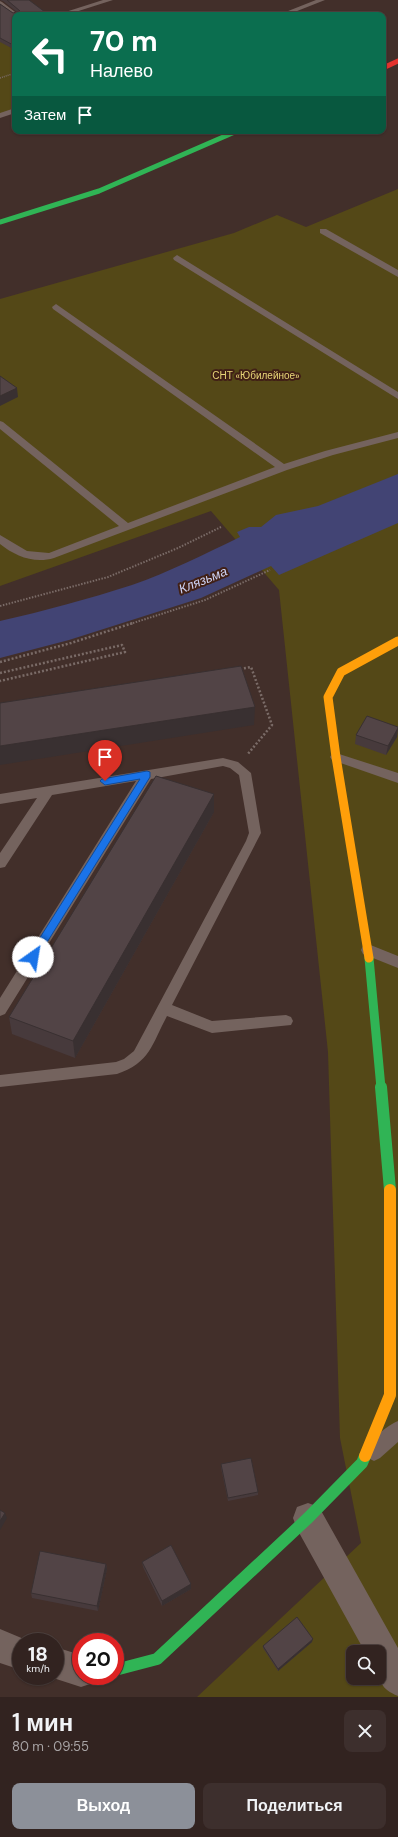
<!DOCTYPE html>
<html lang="ru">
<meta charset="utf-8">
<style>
body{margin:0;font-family:"DM Sans",sans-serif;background:#3d2f2d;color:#f1f3f6;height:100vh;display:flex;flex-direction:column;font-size:15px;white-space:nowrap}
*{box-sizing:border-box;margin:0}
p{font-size:13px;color:#a8a4a5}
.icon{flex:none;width:22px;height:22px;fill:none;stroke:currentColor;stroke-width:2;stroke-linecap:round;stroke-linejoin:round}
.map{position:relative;height:1697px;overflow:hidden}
.panel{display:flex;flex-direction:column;background:#322320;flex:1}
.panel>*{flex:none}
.hud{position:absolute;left:12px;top:12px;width:374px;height:122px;border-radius:8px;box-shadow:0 1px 3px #0004,0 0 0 1px #4d403e;background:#0b6e4f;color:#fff;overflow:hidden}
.tools{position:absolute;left:346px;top:1645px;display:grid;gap:8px}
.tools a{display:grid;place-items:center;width:40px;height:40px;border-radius:8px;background:#322320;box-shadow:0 1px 3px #0004,0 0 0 1px #4d403e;font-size:20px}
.speed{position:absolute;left:12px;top:1633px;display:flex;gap:8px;font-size:20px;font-weight:700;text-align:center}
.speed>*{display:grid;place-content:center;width:52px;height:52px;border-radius:50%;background:#322320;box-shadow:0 1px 3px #0004,0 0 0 1px #4d403e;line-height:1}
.speed small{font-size:10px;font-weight:400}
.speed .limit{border:6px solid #d22;background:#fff;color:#111}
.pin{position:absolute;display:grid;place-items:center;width:34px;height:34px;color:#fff;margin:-41px -17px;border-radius:50% 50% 50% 0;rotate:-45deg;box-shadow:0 0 4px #0007}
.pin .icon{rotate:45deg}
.me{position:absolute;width:44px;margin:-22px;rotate:32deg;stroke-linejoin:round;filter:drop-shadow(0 0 3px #0008)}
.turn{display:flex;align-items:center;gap:14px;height:84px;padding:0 12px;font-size:18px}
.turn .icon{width:52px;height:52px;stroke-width:2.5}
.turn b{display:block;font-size:28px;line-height:34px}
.then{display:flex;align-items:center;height:38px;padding:0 12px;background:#0003;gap:8px;font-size:15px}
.round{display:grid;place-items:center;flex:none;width:42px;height:42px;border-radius:8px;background:#3d2f2d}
.head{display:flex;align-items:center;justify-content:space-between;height:68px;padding:0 12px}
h1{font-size:24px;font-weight:600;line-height:30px}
.cta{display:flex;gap:8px;margin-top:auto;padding:8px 12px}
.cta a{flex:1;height:46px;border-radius:8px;background:#8c9099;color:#fff;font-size:16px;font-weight:600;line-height:46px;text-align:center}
.cta a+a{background:#3d2f2d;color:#f1f3f6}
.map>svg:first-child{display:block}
.green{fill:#544817;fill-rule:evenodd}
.water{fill:#424474}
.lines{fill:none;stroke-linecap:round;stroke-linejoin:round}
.path-far2{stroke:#7a6b67;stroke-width:1.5;stroke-dasharray:1 1;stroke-linecap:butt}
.path-far1{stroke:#7a6b67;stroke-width:2;stroke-dasharray:1.5 1.5;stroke-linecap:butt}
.path{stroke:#7a6b67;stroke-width:2.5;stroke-dasharray:2 2;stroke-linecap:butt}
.lane{fill:#74635e;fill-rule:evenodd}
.street{fill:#74635e;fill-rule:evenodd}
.fast-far2{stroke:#30b455;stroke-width:5}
.fast-far1{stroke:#30b455;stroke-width:9}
.fast{stroke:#30b455;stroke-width:12}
.slow-far1{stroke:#ff9f0a;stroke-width:9}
.slow{stroke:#ff9f0a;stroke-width:12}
.jam{stroke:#e5322d;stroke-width:5}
.wall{fill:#473a3c}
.shaded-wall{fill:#393031}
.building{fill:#524446;stroke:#393031}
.route{fill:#1a73e8;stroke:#114b97}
.labels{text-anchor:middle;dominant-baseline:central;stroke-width:4;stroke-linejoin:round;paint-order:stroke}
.far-park-label{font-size:10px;fill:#e7d577;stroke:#412016}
.water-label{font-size:13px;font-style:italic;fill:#ced3f5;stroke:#412016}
</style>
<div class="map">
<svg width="398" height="1697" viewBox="0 0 398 1697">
<rect width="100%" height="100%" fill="#422f2a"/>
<path class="green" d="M0,9L15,20V108L0,114Z
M398,189V1697H197L361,1543L340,1438L328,1052L279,590L211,511L0,586V299L234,233L277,215L306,227ZM353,1652H379V1678H353Z"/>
<path class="water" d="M398,474V523L279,575L271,566L201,598L69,640L0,658V621C44,611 88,599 132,585C169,572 205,554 240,537L237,532L249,527H261L276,515L318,506Z"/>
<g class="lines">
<path class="path-far2" d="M0,78L15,73"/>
<path class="path-far1" d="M0,606L108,577L178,548L221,527
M130,624L205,600L270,570"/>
<path class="path" d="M0,662L71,643L133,623
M240,669L251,667L272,725L247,755
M0,673L122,645L125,652L0,681"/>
<path class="lane" d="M103,0H113L66,15H56Z
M316,0H325L287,15H278Z
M0,1L2,2L19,15L14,16L0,6Z
M15,108V113L0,118V113Z
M320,229H326L398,270V277L320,233Z
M177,255L398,392V399L174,260L173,258Z
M56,304L284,464L325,451L398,432V438L333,455L287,470L54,558C34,564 15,556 0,544V535L27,551L49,553L119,526L0,429V421L3,422L128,523L275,467L53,309L52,307Z
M336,753L398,773V783L332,760L330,757L332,754Z
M223,758L238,762L251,773L261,833L172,1005L212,1021L286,1015L291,1017L293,1021L291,1025L212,1033L167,1016C152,1044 150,1063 117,1074L0,1087V1075L116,1062L124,1059L134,1051L246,841L249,833L239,775L230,768L223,766L151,779L5,1014L0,1016V998L136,781L52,795L5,867L0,868V853L37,798L0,804V794Z
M368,944L398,956V968L363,954L361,950L363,946Z
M398,1421V1442L380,1458L374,1461L368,1458L365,1452C370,1440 386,1426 398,1421Z"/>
<path class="street" d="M308,1503L319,1507L398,1648V1696C375,1687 379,1674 379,1652H365L297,1529L293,1518L297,1507Z
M0,1629L31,1642H21V1670L0,1663Z
M55,1647L81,1655V1676H95L93,1683L81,1687L47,1676H55Z"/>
<path class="fast-far2" d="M0,222L99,191L237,131"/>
<path class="fast-far1" d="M369,958L381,1088"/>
<path class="fast" d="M381,1087L390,1190
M115,1670L157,1659L308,1518L362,1463L365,1456"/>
<path class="slow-far1" d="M369,958L336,757L328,697L341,672L398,641"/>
<path class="slow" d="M365,1456L390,1395V1190"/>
<path class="jam" d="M383,68L398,61"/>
</g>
<path class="wall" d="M0,0H29L49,15H15V50L0,42V4L13,13L17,12L3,1Z
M398,727L397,737L386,755L355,744L356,735Z
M214,812L75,1058L12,1034L9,1017Z
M221,1464L258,1492V1495L228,1501L221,1468Z
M142,1562L191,1589L162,1606L143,1567Z
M106,1564L107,1569L98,1611L32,1598L31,1593Z
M312,1642L278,1671L263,1648V1646Z"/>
<path class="shaded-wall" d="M17,388L18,397L0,406V396Z
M255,707L254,725L0,765V746Z
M398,728L397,737L386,755L388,746Z
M214,794V812L75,1058L73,1041Z
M5,1513L7,1518L0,1530V1521Z
M106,1564L107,1569L98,1611L97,1606Z
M191,1584V1589L162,1606V1601Z
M313,1639L312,1642L278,1671V1669Z"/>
<path class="building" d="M7,0H29L49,15H15V46L0,38V4L13,13L20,11Z
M0,376L17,388L0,396Z
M241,666L255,707L0,746V703Z
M367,716L398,727V728L388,746L356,735Z
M156,776L214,794L73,1041L9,1017Z
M251,1458L258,1492L228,1498L221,1464Z
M0,1510L5,1513L0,1521Z
M171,1545L191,1584L162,1601L142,1562Z
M40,1551L106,1564L97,1606L31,1593Z
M297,1617L313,1639L278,1669L263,1646Z"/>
<path class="route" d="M147,771L150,772V777L36,960H29L28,957L29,955L140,779L105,785L100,781L102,779Z"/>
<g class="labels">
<g class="far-park-label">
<text x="256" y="375">СНТ «Юбилейное»</text>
</g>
<g class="water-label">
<text transform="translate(203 580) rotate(-22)">Клязьма</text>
</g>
</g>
</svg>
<div class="tools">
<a><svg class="icon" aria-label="search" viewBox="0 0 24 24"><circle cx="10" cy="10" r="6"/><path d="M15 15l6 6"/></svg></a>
</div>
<div class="speed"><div>18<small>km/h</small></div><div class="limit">20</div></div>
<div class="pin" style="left:105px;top:781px;background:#d93025"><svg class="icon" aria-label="arrive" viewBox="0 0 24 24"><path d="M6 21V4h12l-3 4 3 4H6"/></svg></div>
<svg class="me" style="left:33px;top:957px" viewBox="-20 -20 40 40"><circle r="19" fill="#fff"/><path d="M0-13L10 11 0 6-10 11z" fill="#1a73e8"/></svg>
<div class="hud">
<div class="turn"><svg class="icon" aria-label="left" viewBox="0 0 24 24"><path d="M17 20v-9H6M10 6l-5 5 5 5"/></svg><div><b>70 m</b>Налево</div></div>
<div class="then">Затем<svg class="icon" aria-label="arrive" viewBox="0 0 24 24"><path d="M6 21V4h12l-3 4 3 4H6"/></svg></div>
</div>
</div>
<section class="panel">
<div class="head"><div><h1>1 мин</h1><p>80 m · 09:55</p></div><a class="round"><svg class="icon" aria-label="close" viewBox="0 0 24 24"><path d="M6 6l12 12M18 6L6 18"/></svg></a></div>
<div class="cta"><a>Выход</a><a>Поделиться</a></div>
</section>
